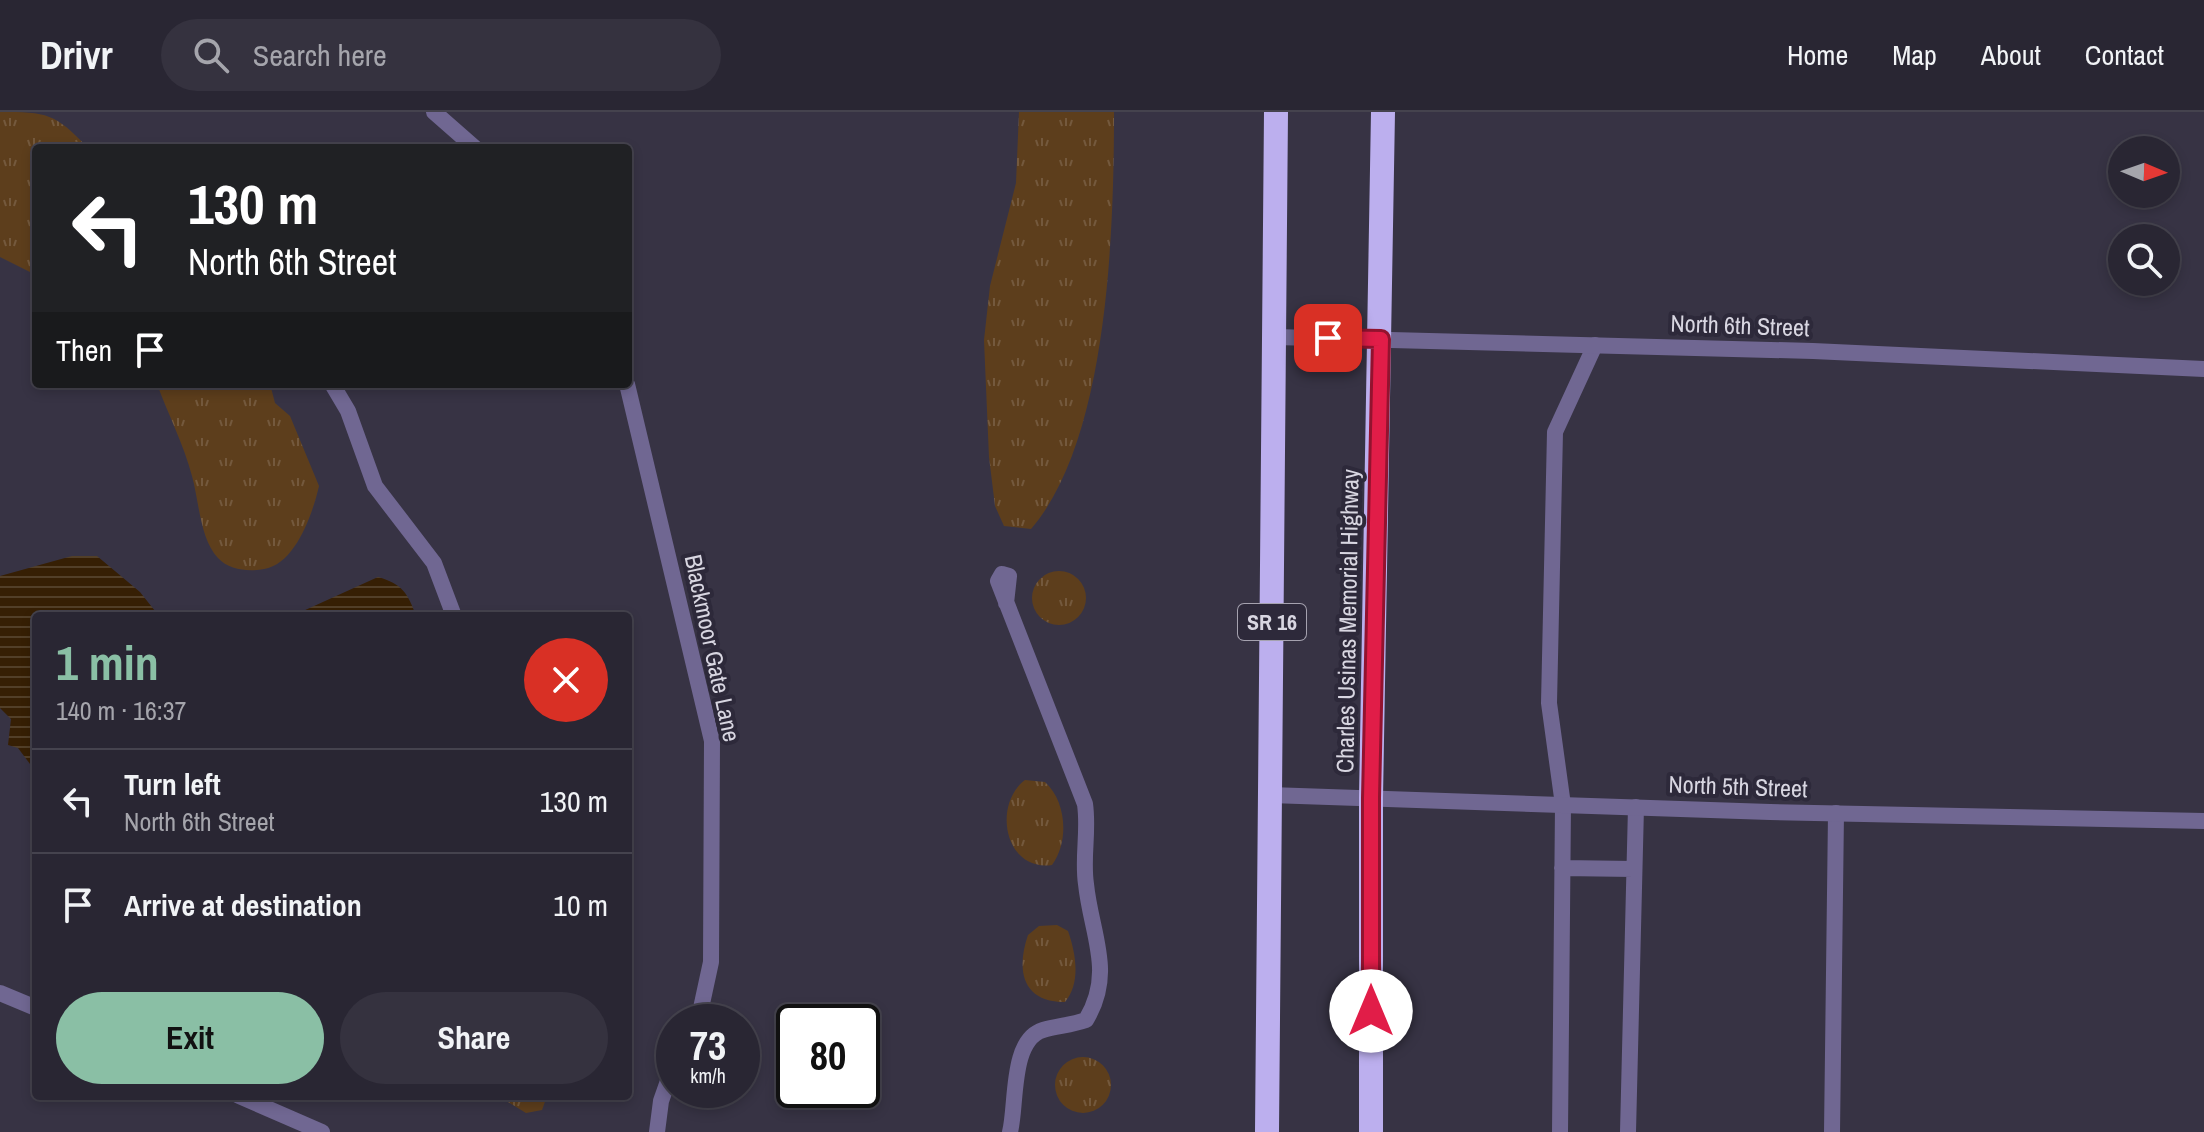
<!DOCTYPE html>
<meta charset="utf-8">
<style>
body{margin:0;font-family:"Archivo Narrow",sans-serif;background:#35323f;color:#f1f3f6;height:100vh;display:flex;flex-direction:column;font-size:30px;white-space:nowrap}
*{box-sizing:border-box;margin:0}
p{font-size:26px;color:#a5a5ac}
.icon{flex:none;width:44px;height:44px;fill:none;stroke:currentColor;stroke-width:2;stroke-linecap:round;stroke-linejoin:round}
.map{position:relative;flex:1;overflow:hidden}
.sheet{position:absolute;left:32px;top:500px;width:600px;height:488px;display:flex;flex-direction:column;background:#292633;border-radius:8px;box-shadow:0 4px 12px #0003,0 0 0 2px #45434e}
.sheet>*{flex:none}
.banner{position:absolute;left:32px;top:32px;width:600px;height:244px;border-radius:8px;box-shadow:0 4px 12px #0003,0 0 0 2px #45434e;background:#202124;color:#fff;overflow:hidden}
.needle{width:52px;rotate:92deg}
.buttons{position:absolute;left:2108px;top:24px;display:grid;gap:16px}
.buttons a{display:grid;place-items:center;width:72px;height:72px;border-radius:50%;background:#292633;box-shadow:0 4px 12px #0003,0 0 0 2px #45434e;font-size:40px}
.speed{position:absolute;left:656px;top:892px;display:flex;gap:16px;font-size:40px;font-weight:700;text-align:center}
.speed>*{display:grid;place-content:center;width:104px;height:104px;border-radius:50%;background:#292633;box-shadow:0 4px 12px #0003,0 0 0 2px #45434e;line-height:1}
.speed small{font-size:20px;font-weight:400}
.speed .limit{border:4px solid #111;border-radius:12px;background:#fff;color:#111}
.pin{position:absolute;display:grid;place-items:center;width:68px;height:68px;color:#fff;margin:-34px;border-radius:16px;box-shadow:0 4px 12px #0006}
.me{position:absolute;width:88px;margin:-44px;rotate:0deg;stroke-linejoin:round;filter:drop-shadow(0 0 6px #0008)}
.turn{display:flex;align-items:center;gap:28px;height:168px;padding:0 24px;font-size:36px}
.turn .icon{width:104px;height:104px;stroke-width:2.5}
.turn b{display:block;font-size:56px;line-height:68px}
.then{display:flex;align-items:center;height:76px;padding:0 24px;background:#0003;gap:16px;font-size:30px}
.round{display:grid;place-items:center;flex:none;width:84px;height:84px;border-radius:42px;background:#35323f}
.head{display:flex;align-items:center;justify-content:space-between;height:136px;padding:0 24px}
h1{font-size:48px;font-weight:700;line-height:60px;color:#8abfa5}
.cta{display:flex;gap:16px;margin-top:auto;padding:16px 24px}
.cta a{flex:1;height:92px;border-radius:48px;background:#8abfa5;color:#111;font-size:32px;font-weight:700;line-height:92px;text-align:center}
.cta a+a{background:#35323f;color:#f1f3f6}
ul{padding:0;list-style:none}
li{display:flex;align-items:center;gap:24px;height:104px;padding:0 24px;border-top:2px solid #45434e}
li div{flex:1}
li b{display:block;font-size:30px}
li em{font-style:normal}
header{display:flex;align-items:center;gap:48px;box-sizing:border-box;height:112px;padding:0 40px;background:#292633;border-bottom:2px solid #45434e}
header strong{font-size:38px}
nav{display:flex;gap:44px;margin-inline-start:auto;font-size:28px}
.search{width:560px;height:72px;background:#35323f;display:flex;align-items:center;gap:20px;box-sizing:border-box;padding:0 28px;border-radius:44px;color:#a5a5ac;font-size:30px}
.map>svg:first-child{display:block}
.grass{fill:url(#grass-tufts)}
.water{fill:url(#water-rules)}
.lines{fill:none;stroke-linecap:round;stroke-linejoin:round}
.lane{stroke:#706792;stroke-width:16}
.street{stroke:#706792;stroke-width:16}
.highway{stroke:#bcafee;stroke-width:24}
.route-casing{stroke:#92132f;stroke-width:20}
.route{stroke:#e11d48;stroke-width:14}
.labels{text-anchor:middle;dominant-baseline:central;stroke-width:8;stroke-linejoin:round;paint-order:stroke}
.shield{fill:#2d293a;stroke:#a5a2af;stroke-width:2}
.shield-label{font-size:22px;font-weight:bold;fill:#d8d6e1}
.street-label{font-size:24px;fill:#d8d6e1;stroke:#2d293a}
</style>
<header>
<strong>Drivr</strong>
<div class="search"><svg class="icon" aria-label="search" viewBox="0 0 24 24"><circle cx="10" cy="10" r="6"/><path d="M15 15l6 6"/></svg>Search here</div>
<nav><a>Home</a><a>Map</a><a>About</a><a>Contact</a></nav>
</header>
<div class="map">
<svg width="2204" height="1020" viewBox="0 0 2204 1020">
<defs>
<pattern id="grass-tufts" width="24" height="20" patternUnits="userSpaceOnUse" patternTransform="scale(2)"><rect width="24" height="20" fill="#5d3e1c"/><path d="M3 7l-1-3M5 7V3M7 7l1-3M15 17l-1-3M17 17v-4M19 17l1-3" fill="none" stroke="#74593d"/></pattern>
<pattern id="water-rules" width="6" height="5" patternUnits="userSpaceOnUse" patternTransform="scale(2)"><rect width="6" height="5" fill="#361f04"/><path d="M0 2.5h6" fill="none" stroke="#523f28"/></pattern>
</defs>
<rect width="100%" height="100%" fill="#373344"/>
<path class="grass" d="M0,0C47,0 55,1 88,36H36V163L0,145Z
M1019,0H1114C1114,115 1109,327 1031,417L1004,414L995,394L989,345L984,228L990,174L1016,71Z
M157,272H270L275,291L290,304L319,374C313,400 296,452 264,457C249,460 229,458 218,446C200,427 199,389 192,364C184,333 168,302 157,272Z
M1032 486a27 27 0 1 1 54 0a27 27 0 1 1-54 0Z
M1025,668L1045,670C1067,690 1069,730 1052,753C1005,760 992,693 1025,668Z
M1057,813L1068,819C1076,842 1081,871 1065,890C1022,890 1016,858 1028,823L1039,814Z
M1055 973a28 28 0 1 1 56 0a28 28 0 1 1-56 0Z
M498,984H547L542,998L526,1001Z"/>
<path class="water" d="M72,444H97L140,480L159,504H36V660L18,636L8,633L11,607L0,596V464Z
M378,465C402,472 408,481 416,504H292Z"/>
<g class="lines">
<path class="lane" d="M332,272L348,299L375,374L434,451L454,504
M1006,491L1009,464L1002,462L998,469L1085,692C1089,720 1082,745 1086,772C1091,822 1115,860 1086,908C1072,913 1057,914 1043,918C1010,928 1017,993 1010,1020
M1562,756L1634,757
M1560,1020L1563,693L1549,591L1555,320L1595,233
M1628,1020L1636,695
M1832,1020L1836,701"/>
<path class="street" d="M434,0L475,36
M1275,225L1813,239L2204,257
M627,272L712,629L711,850L698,910
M1270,683L1770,700L2204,709
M0,881L36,896
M239,984L322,1020
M657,1020L661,989L674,952"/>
<path class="highway" d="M1267,1020L1276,0
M1371,1020V686L1383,0"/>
</g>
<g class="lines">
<g class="route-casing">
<path id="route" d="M1328,226L1381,227L1371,686V899"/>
</g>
<use href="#route" class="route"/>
</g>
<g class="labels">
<rect class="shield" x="1238" y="492" width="68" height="36" rx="6"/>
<g class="shield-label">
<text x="1272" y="510">SR 16</text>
</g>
<g class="street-label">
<text transform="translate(1740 213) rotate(2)">North 6th Street</text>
<text transform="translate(1347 509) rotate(-89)">Charles Usinas Memorial Highway</text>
<text transform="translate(713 536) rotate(78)">Blackmoor Gate Lane</text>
<text transform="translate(1738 674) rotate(2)">North 5th Street</text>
</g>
</g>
</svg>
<div class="buttons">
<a><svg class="needle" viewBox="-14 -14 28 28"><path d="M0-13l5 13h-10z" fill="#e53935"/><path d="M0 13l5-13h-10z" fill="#a5a5ac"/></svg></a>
<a><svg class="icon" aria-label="search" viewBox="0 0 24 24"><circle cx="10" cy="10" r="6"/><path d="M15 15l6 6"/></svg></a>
</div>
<div class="speed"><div>73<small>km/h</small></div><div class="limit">80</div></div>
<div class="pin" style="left:1328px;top:226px;background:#d93025"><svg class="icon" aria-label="arrive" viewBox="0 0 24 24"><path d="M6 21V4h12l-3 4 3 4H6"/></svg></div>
<svg class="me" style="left:1371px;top:899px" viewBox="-20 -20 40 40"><circle r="19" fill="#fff"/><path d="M0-13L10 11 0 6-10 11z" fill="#e11d48"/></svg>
<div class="banner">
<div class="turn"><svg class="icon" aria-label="left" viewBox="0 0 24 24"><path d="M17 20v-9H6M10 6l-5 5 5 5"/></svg><div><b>130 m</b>North 6th Street</div></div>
<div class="then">Then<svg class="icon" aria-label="arrive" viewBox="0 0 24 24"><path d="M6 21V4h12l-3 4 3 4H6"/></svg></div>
</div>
<section class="sheet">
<div class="head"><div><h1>1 min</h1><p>140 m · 16:37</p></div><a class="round" style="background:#d93025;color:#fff"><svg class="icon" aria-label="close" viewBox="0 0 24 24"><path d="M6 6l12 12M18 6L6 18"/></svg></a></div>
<ul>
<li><svg class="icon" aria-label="left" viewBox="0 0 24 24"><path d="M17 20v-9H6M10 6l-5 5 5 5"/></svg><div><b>Turn left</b><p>North 6th Street</p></div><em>130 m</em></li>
<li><svg class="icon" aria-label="arrive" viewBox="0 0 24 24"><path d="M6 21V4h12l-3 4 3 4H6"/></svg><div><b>Arrive at destination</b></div><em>10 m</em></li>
</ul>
<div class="cta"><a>Exit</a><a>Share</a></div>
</section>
</div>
